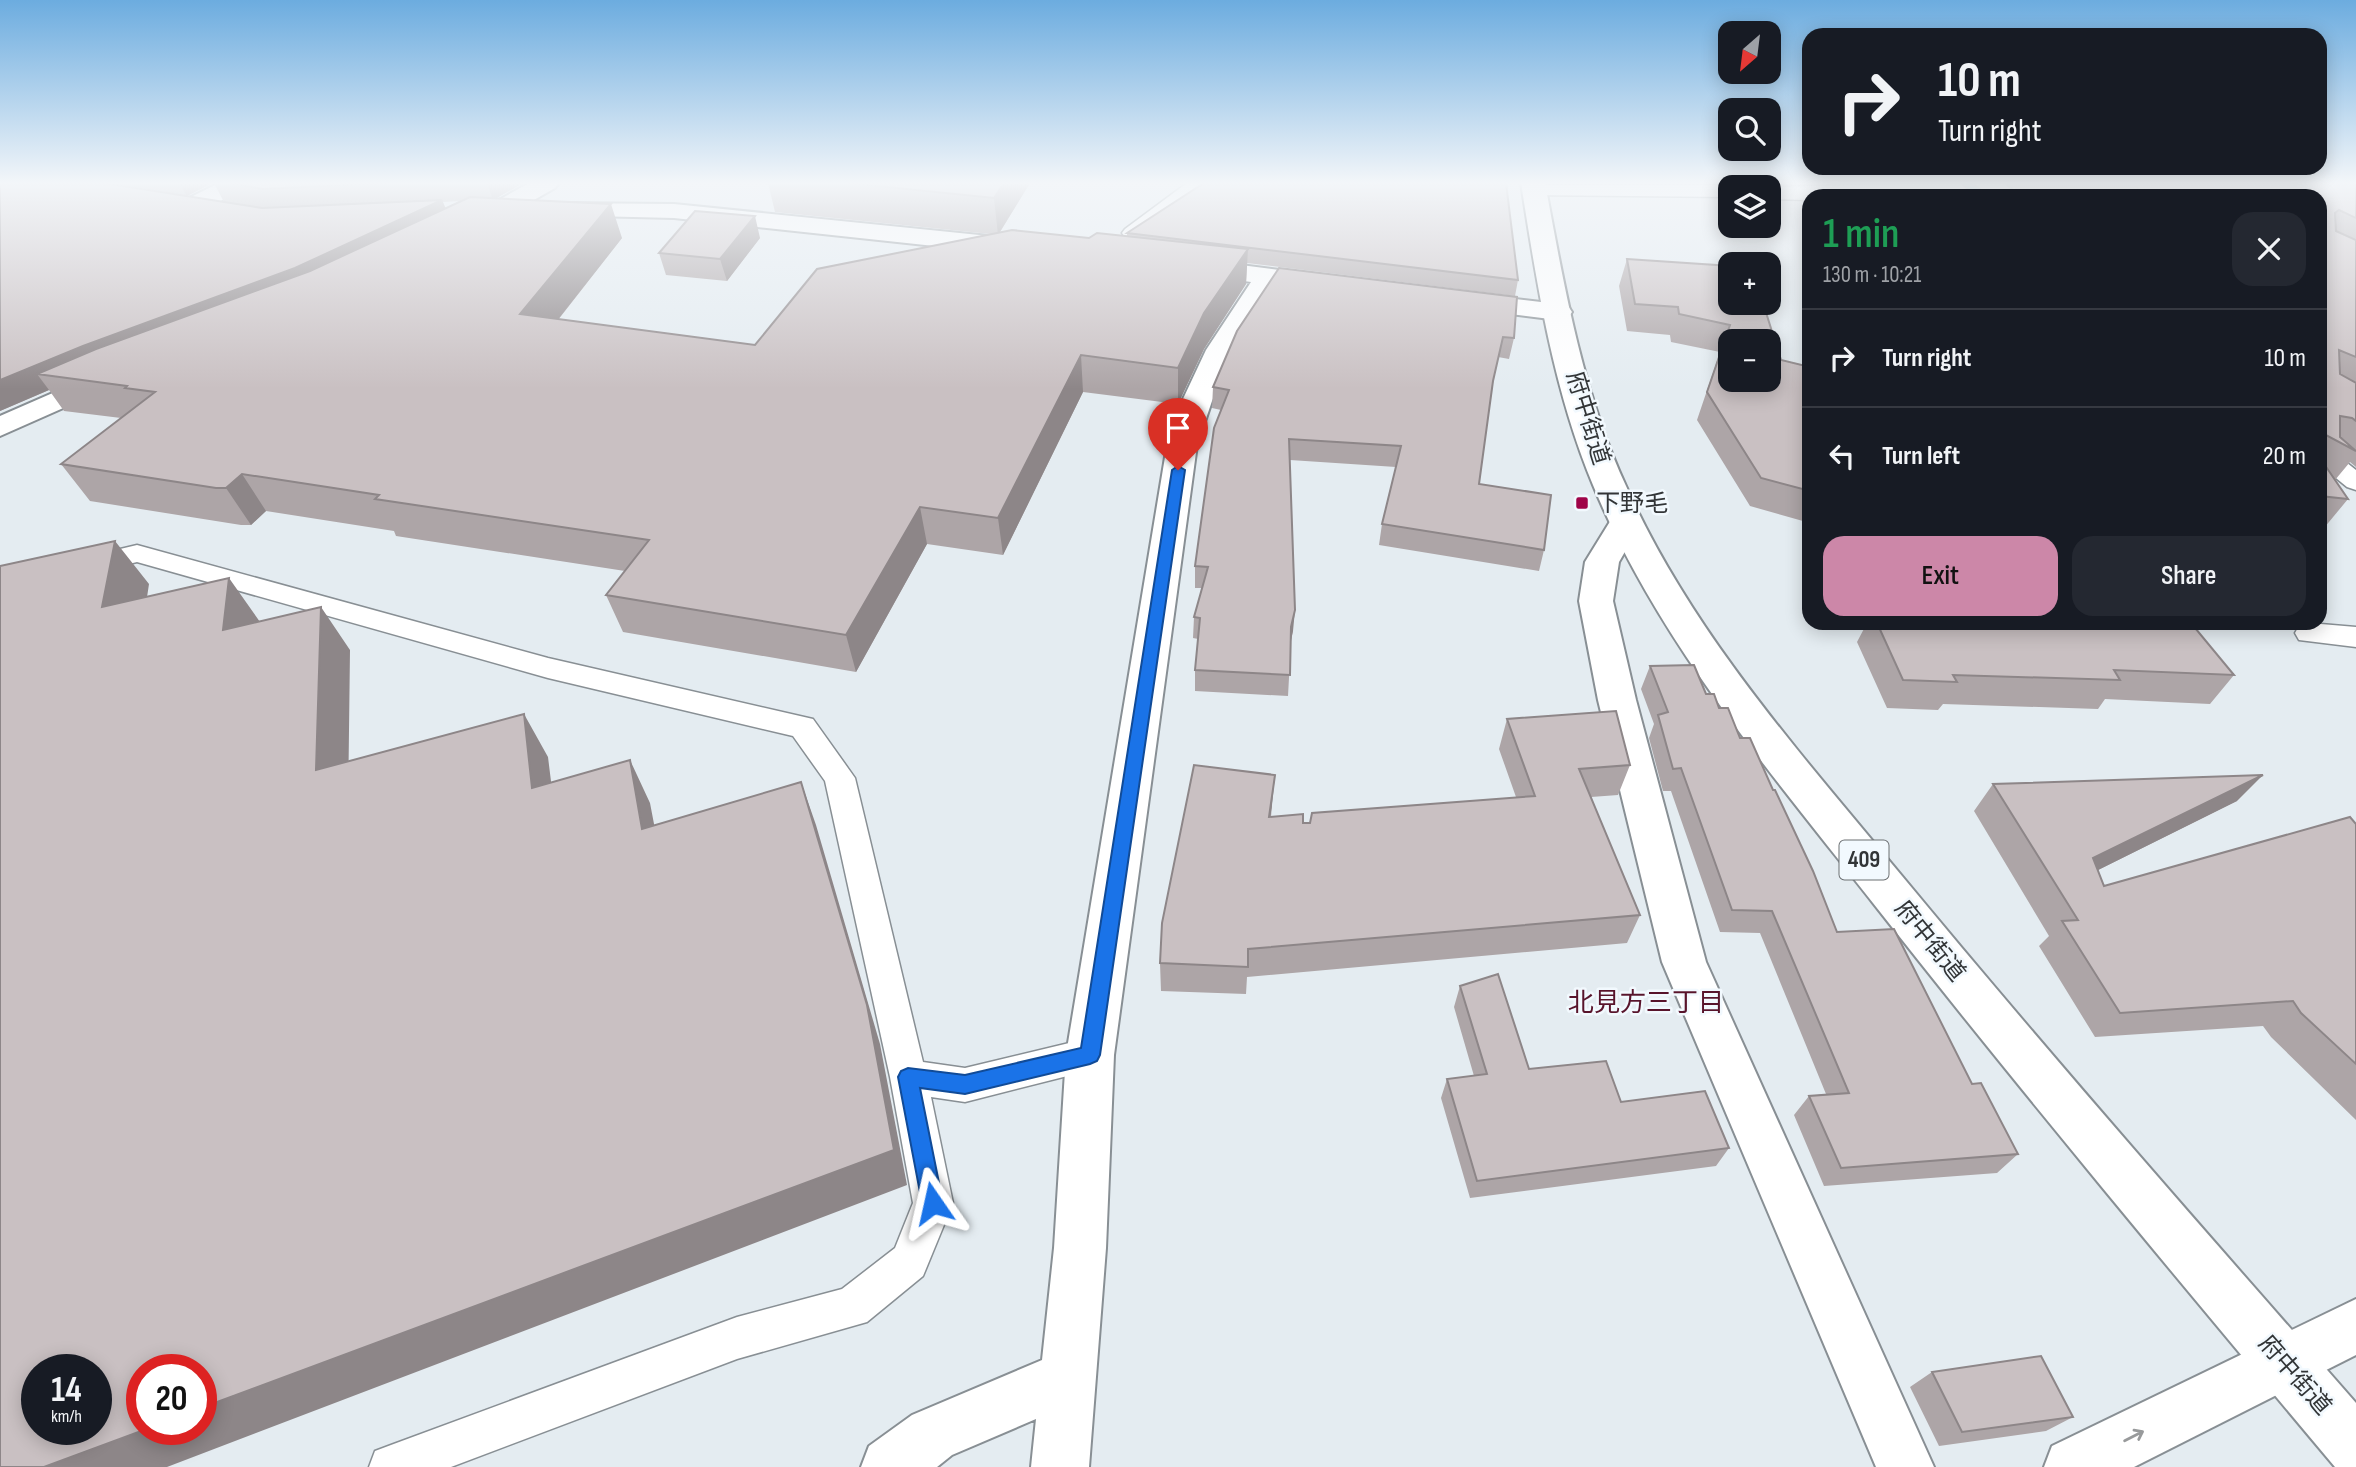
<!DOCTYPE html>
<meta charset="utf-8">
<style>
body{margin:0;font-family:"Sofia Sans Condensed","Noto Sans JP",sans-serif;background:#242831;color:#f1f3f6;height:100vh;display:flex;flex-direction:column;font-size:26px;white-space:nowrap}
*{box-sizing:border-box;margin:0}
p{font-size:23px;color:#9ea1a6}
.icon{flex:none;width:38px;height:38px;fill:none;stroke:currentColor;stroke-width:2;stroke-linecap:round;stroke-linejoin:round}
.map{position:relative;flex:1;overflow:hidden}
.details{position:absolute;left:1802px;top:189px;width:525px;height:441px;display:flex;flex-direction:column;background:#171b24;border-radius:21px;box-shadow:0 4px 18px #0003}
.details>*{flex:none}
.top-card{position:absolute;left:1802px;top:28px;width:525px;height:147px;border-radius:21px;box-shadow:0 4px 18px #0003;background:#171b24;color:#f1f3f6;overflow:hidden}
.needle{width:46px;rotate:208deg}
.controls{position:absolute;left:1718px;top:21px;display:grid;gap:14px}
.controls a{display:grid;place-items:center;width:63px;height:63px;border-radius:14px;background:#171b24;box-shadow:0 4px 18px #0003;font-size:35px}
.speed{position:absolute;left:21px;top:1354px;display:flex;gap:14px;font-size:35px;font-weight:700;text-align:center}
.speed>*{display:grid;place-content:center;width:91px;height:91px;border-radius:50%;background:#171b24;box-shadow:0 4px 18px #0003;line-height:1}
.speed small{font-size:18px;font-weight:400}
.speed .limit{border:10px solid #d22;background:#fff;color:#111}
.pin{position:absolute;display:grid;place-items:center;width:60px;height:60px;color:#fff;margin:-72px -30px;border-radius:50% 50% 50% 0;rotate:-45deg;box-shadow:0 0 7px #0007}
.pin .icon{rotate:45deg}
.me{position:absolute;width:77px;margin:-38px;rotate:349deg;stroke-linejoin:round;filter:drop-shadow(0 0 5px #0008)}
.turn{display:flex;align-items:center;gap:24px;height:147px;padding:0 21px;font-size:32px}
.turn .icon{width:91px;height:91px;stroke-width:2.5}
.turn b{display:block;font-size:49px;line-height:60px}
.round{display:grid;place-items:center;flex:none;width:74px;height:74px;border-radius:21px;background:#242831}
.summary{display:flex;align-items:center;justify-content:space-between;height:119px;padding:0 21px}
h1{font-size:42px;font-weight:600;line-height:52px;color:#1e9e55}
.primary-button{display:flex;gap:14px;margin-top:auto;padding:14px 21px}
.primary-button a{flex:1;height:80px;border-radius:21px;background:#cc87a8;color:#111;font-size:28px;font-weight:600;line-height:80px;text-align:center}
.primary-button a+a{background:#242831;color:#f1f3f6}
ul{padding:0;list-style:none}
li{display:flex;align-items:center;gap:21px;height:98px;padding:0 21px;border-top:2px solid #363941}
li div{flex:1}
li b{display:block;font-size:26px}
li em{font-style:normal}
.map>svg:first-child{display:block}
.lines{fill:none;stroke-linecap:round;stroke-linejoin:round}
.river{fill:#52a1d2;fill-rule:evenodd}
.lane-casing{stroke:#888f94;stroke-width:3}
.street-casing{stroke:#888f94;stroke-width:4}
.secondary-casing{stroke:#888f94;stroke-width:4}
.highway-casing{stroke:#888f94;stroke-width:4}
.lane{fill:#fff;fill-rule:evenodd}
.street{fill:#fff;fill-rule:evenodd}
.secondary{fill:#fff;fill-rule:evenodd}
.highway{fill:#fff;fill-rule:evenodd}
.wall{fill:#ada5a7;fill-rule:evenodd}
.shaded-wall{fill:#8d8688}
.building{fill:#c9c0c2;stroke:#8d8688;stroke-width:2;fill-rule:evenodd}
.oneway{stroke:#989a9b}
.route{fill:#1a73e8;stroke:#114b97;stroke-width:2}
.poi-dot{fill:#9f0448;stroke:#f2f9fe;stroke-width:2.5}
.labels{text-anchor:middle;dominant-baseline:central;stroke-width:5;stroke-linejoin:round;paint-order:stroke}
.shield{fill:#f2f9fe;stroke:#6c7073;stroke-width:2}
.shield-label{font-size:23px;font-weight:bold;fill:#323537}
.street-label{font-size:24px;fill:#323537;stroke:#f2f9fe}
.poi-label{font-size:24px;fill:#323537;stroke:#f2f9fe;text-anchor:start}
.neighbourhood-label{font-size:26px;fill:#58142b;stroke:#f2f9fe}
</style>
<div class="map">
<svg width="2356" height="1467" viewBox="0 0 2356 1467">
<rect width="100%" height="100%" fill="#e4ecf1"/>
<g class="lines">
<path class="river" d="M1933,183H2010L2018,196H1942Z"/>
<g class="lane-casing">
<path id="lane" d="M1187,183H1208L1139,237H1125L1122,233L1125,229Z
M1954,183L1959,188L1950,194L1810,196L1809,200L1769,199V187Z
M1535,185H1731L1738,187H1731V197L1528,195L1526,191Z
M2320,446L2328,448L2356,470V490L2347,487L2320,465Z
M137,545L548,658L813,719L855,778L923,1062L965,1068L1090,1038L1103,1043L1108,1055L1103,1067L965,1102L931,1097L953,1203L923,1276L867,1322L737,1359L451,1467H369L375,1451L391,1445L737,1317L842,1289L895,1248L913,1203L890,1077L825,781L793,736L548,678L137,562L87,574L78,571L74,565L78,559Z
M2309,623L2356,627V647L2299,640L2295,633L2299,626Z"/>
</g>
<g class="street-casing">
<path id="street" d="M219,183H250L246,188L197,213L188,215L179,213L176,208L179,203Z
M529,183H559L555,188L483,229L474,231L465,229L462,224L465,219Z
M1929,183H1959L1975,196H1946Z
M1974,183H2003L2019,196H1990Z
M560,203L674,204L1009,238L1018,241L1022,246L1018,251L1009,254L674,218L551,215L548,210L551,205Z
M1194,259L1325,276L1334,278L1338,284L1334,290L1325,292L1276,285L1234,350L1212,401L1197,445L1114,1055L1106,1248L1089,1467H1031L1036,1419L952,1455L937,1467H861L869,1446L912,1415L1042,1360L1054,1248L1066,1055L1167,445L1182,401L1206,350L1251,282L1185,273L1181,267L1185,261Z
M1465,293L1558,304L1568,306L1572,312L1568,318L1558,320L1455,307L1452,301L1455,295Z
M103,371L113,374L118,380L113,386L0,436V416Z
M1626,512L1638,515L1642,522L1619,562L1613,601L1636,700L1706,962L1934,1467H1876L1662,962L1598,700L1579,601L1585,562L1614,515Z"/>
</g>
<g class="secondary-casing">
<path id="secondary" d="M2356,1299V1355L2134,1467H2044L2052,1446Z"/>
</g>
<g class="highway-casing">
<path id="highway" d="M1521,183H1545C1564,286 1582,391 1626,486C1691,632 1801,754 1902,876C2050,1055 2203,1229 2356,1403V1467H2335C2179,1281 2023,1094 1873,903C1770,772 1657,640 1593,485C1553,389 1537,285 1521,183Z"/>
</g>
<use href="#lane" class="lane"/>
<use href="#street" class="street"/>
<use href="#secondary" class="secondary"/>
<use href="#highway" class="highway"/>
</g>
<path class="wall" d="M0,183L224,202L214,183H523L497,198L622,238L558,320L755,345L991,234L775,212L768,183H1030L1000,232L1089,238L1127,236V233L1518,280L1515,296L1247,263L1246,284L1204,349L1178,404L1083,392L1003,555L927,544L856,672L623,632L606,595L625,571L396,536L394,531L266,511L251,525H241L90,501L61,464L121,418L64,411L49,390L0,411ZM460,201L445,208L443,202Z
M108,183H212L187,196Z
M2008,183H2356V467L2350,462L2335,480L2348,499L2324,528L2320,527V196H2060L2019,192Z
M760,238L727,281L666,275L659,253Z
M1627,259L1731,266L1781,360L1810,367V523L1750,506L1697,420L1720,352L1671,342L1670,335L1627,331L1619,286Z
M1279,268L1514,338L1509,359L1498,357L1493,383L1479,484L1544,550L1539,571L1379,545L1382,524L1396,467L1290,460L1293,631L1291,641L1288,696L1195,691V670L1198,639L1193,638L1194,617L1202,588H1195V566L1221,410L1212,408L1213,387Z
M1867,623H2191L2234,675L2210,704L2105,699L2098,709L1943,704L1938,710L1887,708L1857,642Z
M2199,623H2282L2277,630Z
M1650,666L1706,694L1719,708L1740,738L1773,790L1837,932L1972,1084L2018,1154L1997,1173L1824,1186L1794,1115L1809,1096L1826,1094L1760,933L1720,932L1671,791H1663L1649,738L1654,724L1641,689Z
M1507,719L1630,765L1618,795L1591,797L1640,915L1627,943L1247,977L1246,994L1161,991L1160,963L1272,805L1271,817L1310,823L1516,797L1499,749Z
M1993,784L2237,801L2098,870L2104,886L2356,824V1120L2271,1037L2263,1026L2095,1037L2039,946L2049,936L1974,811Z
M1460,986L1529,1069L1621,1102L1729,1148L1716,1166L1470,1198L1441,1098L1447,1079L1474,1076L1454,1007Z
M1932,1372L2073,1417L2046,1431L1939,1446L1910,1387Z"/>
<path class="shaded-wall" d="M179,183H212L187,196Z
M487,183H523L493,200Z
M1004,183H1030L998,235L994,198Z
M442,200L451,221L37,374L49,390L0,411V380Z
M611,204L622,238L534,350L520,314Z
M755,216L760,238L727,281L720,259Z
M1248,249L1246,284L1204,349L1178,404V368L1204,313Z
M1081,355L1083,392L1003,555L998,518Z
M242,474L266,511L251,525L226,488Z
M920,507L927,544L856,672L846,635Z
M115,541L149,584L139,650L102,607Z
M229,578L260,622L223,630Z
M321,607L350,650L348,812L316,770Z
M1295,610L1293,631L1289,648L1291,627Z
M524,714L548,757L557,830L532,788Z
M630,760L650,803L663,871L642,829Z
M1275,775L1272,805L1266,846L1269,817Z
M2263,775L2237,801L2070,884L2093,858Z
M801,782L816,825L880,1044L907,1185L167,1467H44L144,1430H201V1408Z"/>
<path class="building" d="M0,183H104L262,208L442,200L295,268L83,346L0,380Z
M229,183H386L263,189Z
M848,183H1004L994,198Z
M1204,183H1506L1518,280L1127,233Z
M2133,183H2356V218L2339,210L2335,213L2336,231L2356,240V357L2339,350L2340,374L2356,383V421L2352,418L2340,416V437L2356,451L2320,432V196H2146Z
M470,197L611,204L520,314L755,345L817,269L1012,230L1089,238L1097,233L1248,249L1204,313L1178,368L1081,355L998,518L920,507L846,635L606,595L649,540L375,499L379,495L242,474L226,488H216L61,464L155,392L125,388L127,386L37,374L96,349L310,271Z
M695,211L755,216L720,259L659,253Z
M1627,259L1731,266V303H1763L1781,360L1810,367V491L1761,478L1707,392L1730,325L1679,314L1678,307L1635,304ZM1731,341H1769V380H1731Z
M1279,268L1517,297L1514,338L1503,337L1493,381L1479,484L1551,495L1544,550L1382,524L1401,446L1289,439L1295,610L1291,627L1290,675L1195,670L1200,618L1194,617L1208,567L1195,566L1214,428L1229,390L1213,387L1237,331Z
M2320,458L2348,499L2320,496Z
M115,541L102,607L229,578L223,630L321,607L316,770L524,714L532,788L630,760L642,829L801,782L867,1005L894,1150L201,1408V1370H142V1430H144L44,1467H0V566ZM37,1370H96V1430H37Z
M1877,623H2191L2234,675L2114,670L2120,680L1953,675L1957,682L1903,680Z
M1694,665L1706,694H1714L1719,708H1728L1740,738H1750L1773,790H1775L1813,871L1837,932L1894,929L1972,1084L1981,1083L2018,1154L1841,1168L1809,1096L1849,1093L1772,911L1732,910L1681,768L1673,769L1658,715L1668,712L1650,666Z
M1616,711L1630,765L1579,769L1640,915L1248,949V967L1160,963L1162,923L1194,765L1275,775L1269,817L1303,814V823H1310L1312,813L1535,796L1507,719Z
M2263,775L2093,858L2104,886L2350,817L2356,824V1064L2301,1013L2293,1001L2120,1013L2062,921L2078,920L1993,784Z
M1498,974L1529,1069L1606,1061L1621,1102L1705,1091L1729,1148L1477,1181L1447,1079L1487,1074L1460,986Z
M2041,1356L2073,1417L1962,1432L1932,1372Z"/>
<defs><path id="oneway-shaft" d="M-6 0H5M1.5-3L5.5 0L1.5 3" fill="none" stroke-width="1.6" stroke-linecap="round" stroke-linejoin="round" transform="scale(1.75)"/></defs>
<use class="oneway" href="#oneway-shaft" transform="translate(2134 1436) rotate(-27)"/>
<linearGradient id="sky" x2="0" y2="1"><stop stop-color="#6cacdf"/><stop offset="0.47" stop-color="#f3f6f9"/><stop offset="1" stop-color="#f3f6f9" stop-opacity="0"/></linearGradient>
<rect width="2356" height="389" fill="url(#sky)"/>
<path class="route" d="M1178,466L1185,470L1100,1055L1097,1061L1090,1064L965,1094L920,1088L943,1203L940,1210L933,1213L925,1210L922,1203L898,1077L901,1071L908,1068L965,1075L1081,1048L1172,470Z"/>
<rect class="poi-dot" x="1575" y="496" width="14" height="14" rx="3.5"/>
<g class="labels">
<rect class="shield" x="1839.5" y="840.5" width="49" height="39" rx="5"/>
<g class="shield-label">
<text x="1864" y="860">409</text>
</g>
<g class="street-label">
<text transform="translate(1588 418) rotate(73)">府中街道</text>
<text transform="translate(1930 941) rotate(51)">府中街道</text>
<text transform="translate(2295 1375) rotate(49)">府中街道</text>
</g>
<g class="poi-label">
<text x="1596" y="503">下野毛</text>
</g>
<g class="neighbourhood-label">
<text x="1646" y="1003">北見方三丁目</text>
</g>
</g>
</svg>
<div class="controls">
<a><svg class="needle" viewBox="-14 -14 28 28"><path d="M0-13l5 13h-10z" fill="#e53935"/><path d="M0 13l5-13h-10z" fill="#9ea1a6"/></svg></a>
<a><svg class="icon" aria-label="search" viewBox="0 0 24 24"><circle cx="10" cy="10" r="6"/><path d="M15 15l6 6"/></svg></a>
<a><svg class="icon" aria-label="layers" viewBox="0 0 24 24"><path d="M12 4l9 5-9 5-9-5zM3 14l9 5 9-5"/></svg></a>
<a>+</a>
<a>−</a>
</div>
<div class="speed"><div>14<small>km/h</small></div><div class="limit">20</div></div>
<div class="pin" style="left:1178px;top:470px;background:#d93025"><svg class="icon" aria-label="arrive" viewBox="0 0 24 24"><path d="M6 21V4h12l-3 4 3 4H6"/></svg></div>
<svg class="me" style="left:933px;top:1203px" viewBox="-20 -20 40 40"><path d="M0-17L14 15 0 8-14 15z" fill="#1a73e8" stroke="#fff" stroke-width="4"/></svg>
<div class="top-card">
<div class="turn"><svg class="icon" aria-label="right" viewBox="0 0 24 24"><path d="M7 20v-9h11M14 6l5 5-5 5"/></svg><div><b>10 m</b>Turn right</div></div>
</div>
<section class="details">
<div class="summary"><div><h1>1 min</h1><p>130 m · 10:21</p></div><a class="round"><svg class="icon" aria-label="close" viewBox="0 0 24 24"><path d="M6 6l12 12M18 6L6 18"/></svg></a></div>
<ul>
<li><svg class="icon" aria-label="right" viewBox="0 0 24 24"><path d="M7 20v-9h11M14 6l5 5-5 5"/></svg><div><b>Turn right</b></div><em>10 m</em></li>
<li><svg class="icon" aria-label="left" viewBox="0 0 24 24"><path d="M17 20v-9H6M10 6l-5 5 5 5"/></svg><div><b>Turn left</b></div><em>20 m</em></li>
</ul>
<div class="primary-button"><a>Exit</a><a>Share</a></div>
</section>
</div>
